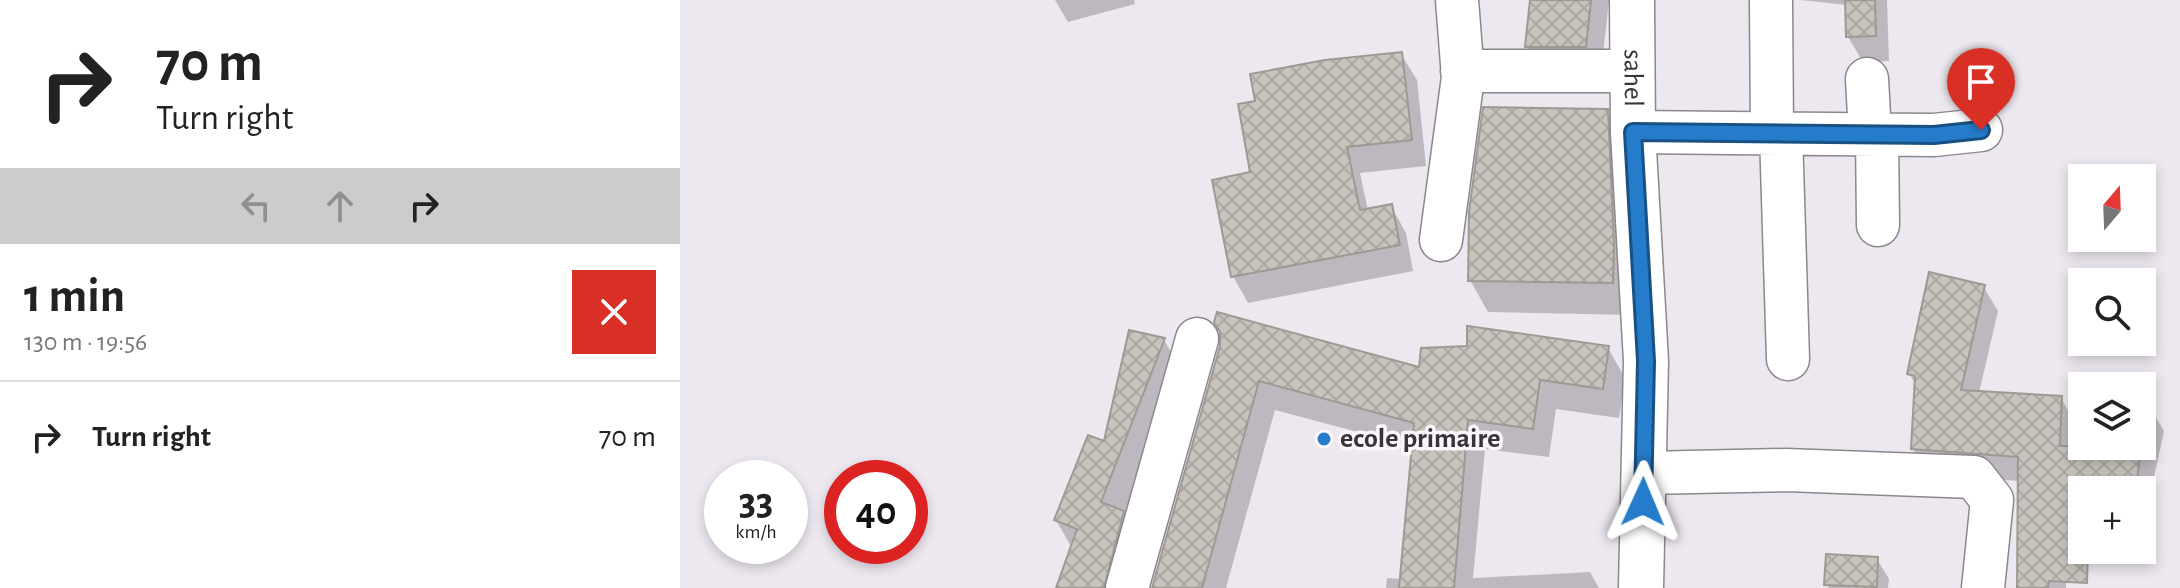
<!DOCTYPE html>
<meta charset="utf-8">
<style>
body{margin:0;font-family:"Alegreya Sans",sans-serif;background:#f2f2f2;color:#222;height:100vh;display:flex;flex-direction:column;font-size:30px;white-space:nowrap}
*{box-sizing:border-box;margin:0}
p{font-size:26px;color:#767676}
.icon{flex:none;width:44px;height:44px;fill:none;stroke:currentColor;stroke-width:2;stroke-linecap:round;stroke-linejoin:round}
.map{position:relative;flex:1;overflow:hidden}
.details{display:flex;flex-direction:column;background:#fff;width:680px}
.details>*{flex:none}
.banner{background:#fff;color:#222;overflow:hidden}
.needle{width:52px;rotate:19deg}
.fabs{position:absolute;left:1388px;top:164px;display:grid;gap:16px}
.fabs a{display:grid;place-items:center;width:88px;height:88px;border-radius:0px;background:#fff;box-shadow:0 4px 12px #0003;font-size:40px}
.speed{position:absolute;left:24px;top:460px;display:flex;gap:16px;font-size:40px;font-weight:700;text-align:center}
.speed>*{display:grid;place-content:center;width:104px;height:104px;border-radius:50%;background:#fff;box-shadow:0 4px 12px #0003;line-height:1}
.speed small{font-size:20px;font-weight:400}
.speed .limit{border:12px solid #d22;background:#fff;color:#111}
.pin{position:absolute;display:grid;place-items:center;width:68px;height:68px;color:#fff;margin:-82px -34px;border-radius:50% 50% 50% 0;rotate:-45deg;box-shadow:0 0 8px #0007}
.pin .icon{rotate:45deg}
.me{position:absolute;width:88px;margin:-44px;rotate:1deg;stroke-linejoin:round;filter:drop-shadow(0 0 6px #0008)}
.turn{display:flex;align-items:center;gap:28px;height:168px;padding:0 24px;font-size:36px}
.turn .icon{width:104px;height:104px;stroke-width:2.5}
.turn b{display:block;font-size:56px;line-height:68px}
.lanes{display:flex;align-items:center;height:76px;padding:0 24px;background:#0003;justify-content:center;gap:40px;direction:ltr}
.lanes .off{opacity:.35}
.round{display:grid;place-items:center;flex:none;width:84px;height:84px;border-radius:0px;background:#f2f2f2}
.overview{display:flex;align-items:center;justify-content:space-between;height:136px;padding:0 24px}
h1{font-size:48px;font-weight:700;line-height:60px}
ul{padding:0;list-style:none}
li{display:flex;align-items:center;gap:24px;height:112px;padding:0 24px;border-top:2px solid #e0e0e0}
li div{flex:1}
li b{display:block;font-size:30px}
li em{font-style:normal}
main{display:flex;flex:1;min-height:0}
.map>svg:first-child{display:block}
.shadow{fill:#0003}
.building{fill:url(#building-cross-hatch);stroke:#9f9993;stroke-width:2}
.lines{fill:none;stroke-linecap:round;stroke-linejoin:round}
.minor-casing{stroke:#8c868d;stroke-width:45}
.tertiary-casing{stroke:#8c868d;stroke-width:47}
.minor{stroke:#fff;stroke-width:42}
.tertiary{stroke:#fff;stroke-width:44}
.route-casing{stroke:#185183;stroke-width:20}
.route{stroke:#257cca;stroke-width:14}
.poi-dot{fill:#257cca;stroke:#fbf5fc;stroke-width:3}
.labels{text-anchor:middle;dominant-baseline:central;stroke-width:7;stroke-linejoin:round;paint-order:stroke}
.street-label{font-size:28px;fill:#373538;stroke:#fbf5fc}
.poi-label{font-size:28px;font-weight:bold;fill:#373538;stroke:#fbf5fc;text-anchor:start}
</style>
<main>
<section class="details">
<div class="banner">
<div class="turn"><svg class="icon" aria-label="right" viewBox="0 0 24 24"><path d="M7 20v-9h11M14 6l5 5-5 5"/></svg><div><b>70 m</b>Turn right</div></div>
<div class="lanes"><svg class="icon off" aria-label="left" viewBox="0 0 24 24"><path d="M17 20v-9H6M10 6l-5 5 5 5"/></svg><svg class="icon off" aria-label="ahead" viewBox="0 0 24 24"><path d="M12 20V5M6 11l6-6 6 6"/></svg><svg class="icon" aria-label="right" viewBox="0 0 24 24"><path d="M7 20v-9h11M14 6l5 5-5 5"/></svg></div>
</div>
<div class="overview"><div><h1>1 min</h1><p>130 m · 19:56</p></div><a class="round" style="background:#d93025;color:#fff"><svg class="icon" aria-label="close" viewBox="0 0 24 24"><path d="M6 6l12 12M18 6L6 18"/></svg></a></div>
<ul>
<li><svg class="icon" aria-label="right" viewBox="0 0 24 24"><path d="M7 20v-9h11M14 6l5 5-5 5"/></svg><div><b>Turn right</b></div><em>70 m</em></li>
</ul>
</section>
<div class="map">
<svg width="1500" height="588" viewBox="0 0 1500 588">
<defs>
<pattern id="building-cross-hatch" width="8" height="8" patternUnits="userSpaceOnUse" patternTransform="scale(2)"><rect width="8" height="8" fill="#c8c3bc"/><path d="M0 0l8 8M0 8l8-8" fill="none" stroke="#aca8a2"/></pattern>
</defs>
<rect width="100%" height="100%" fill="#ede7ef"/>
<path class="shadow" d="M375,0H454L455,4L388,22Z
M852,0H929L921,74H862L847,47Z
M1120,0H1207L1209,61L1183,62L1168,37L1167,5Z
M721,54L737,80L746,166L680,173L688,211L711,206L726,233L733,271L568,303L553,276L573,174L577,103Z
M927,111L945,143L951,315L808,312L790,280Z
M1303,286L1318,311L1299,393L1381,398L1395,423L1386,588H1344L1339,481L1247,474L1233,449L1237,387L1229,373Z
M484,340L501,369L444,515L460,542L447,588H379L392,548L376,520L425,444Z
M542,346L741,369L928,348L945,378L939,418L876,409L869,457L805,449L793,578L910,572L919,588H706L707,578L722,579L734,447L595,410L546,588H474Z
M1462,404L1469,405L1484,431L1471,491L1468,542L1462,541V490H1424L1434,446H1462Z
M1197,559L1209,579L1208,588H1149L1146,584Z"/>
<path class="building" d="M850,0H911L906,47H845Z
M1165,0H1195L1196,36L1166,37Z
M722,52L732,140L667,147L680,210L712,204L720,245L551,277L532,180L570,172L558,104L575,101L570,74L645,60Z
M803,107L928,109L934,245L933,283L788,281L789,212Z
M1249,272L1305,285L1281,390L1382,396L1380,446H1461L1456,490H1402V552H1408L1407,583L1369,581L1368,588H1337L1338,457L1231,449L1235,376L1227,374Z
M537,312L739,367L741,348L787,346V326L929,346L923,389L860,380L853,429L788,420L774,588H719L734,423L579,381L522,588H472L540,346V332L534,322Z
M449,330L485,338L421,502L444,511L424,588H376L397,529L374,520L408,435L424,441Z
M1146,554L1198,557L1197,587L1144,585Z"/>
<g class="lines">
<g class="minor-casing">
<path id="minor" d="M1091,0L1092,134
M782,71H953
M1187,79L1190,134
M953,132L1254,135L1301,130
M1101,134L1108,359
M1197,134L1198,225
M761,240L783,77L777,0
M964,473L1106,470L1294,477L1312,500L1303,588
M447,588L517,339"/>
</g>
<g class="tertiary-casing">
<g id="tertiary">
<path id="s1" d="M952,0L953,132L966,361L961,588"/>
</g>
</g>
<use href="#minor" class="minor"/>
<use href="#tertiary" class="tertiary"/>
</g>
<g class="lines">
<g class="route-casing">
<path id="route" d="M963,502L966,361L953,132L1254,135L1301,130"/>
</g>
<use href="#route" class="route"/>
</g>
<circle class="poi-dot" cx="644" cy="439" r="8"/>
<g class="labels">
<g class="street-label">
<text stroke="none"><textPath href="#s1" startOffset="78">sahel</textPath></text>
</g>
<g class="poi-label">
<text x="660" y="439">ecole primaire</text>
</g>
</g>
</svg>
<div class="fabs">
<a><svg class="needle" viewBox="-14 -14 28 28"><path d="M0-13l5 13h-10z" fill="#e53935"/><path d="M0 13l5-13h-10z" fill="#767676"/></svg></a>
<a><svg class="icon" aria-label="search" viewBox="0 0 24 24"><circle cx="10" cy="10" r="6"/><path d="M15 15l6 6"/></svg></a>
<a><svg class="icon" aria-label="layers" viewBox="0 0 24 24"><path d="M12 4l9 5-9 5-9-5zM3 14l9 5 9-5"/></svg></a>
<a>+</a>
</div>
<div class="speed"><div>33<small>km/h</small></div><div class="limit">40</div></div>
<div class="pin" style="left:1301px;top:130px;background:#d93025"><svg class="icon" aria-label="arrive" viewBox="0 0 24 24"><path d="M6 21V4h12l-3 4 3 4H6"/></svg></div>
<svg class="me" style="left:963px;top:502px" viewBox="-20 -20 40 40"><path d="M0-17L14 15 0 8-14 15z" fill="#257cca" stroke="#fff" stroke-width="4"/></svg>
</div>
</main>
